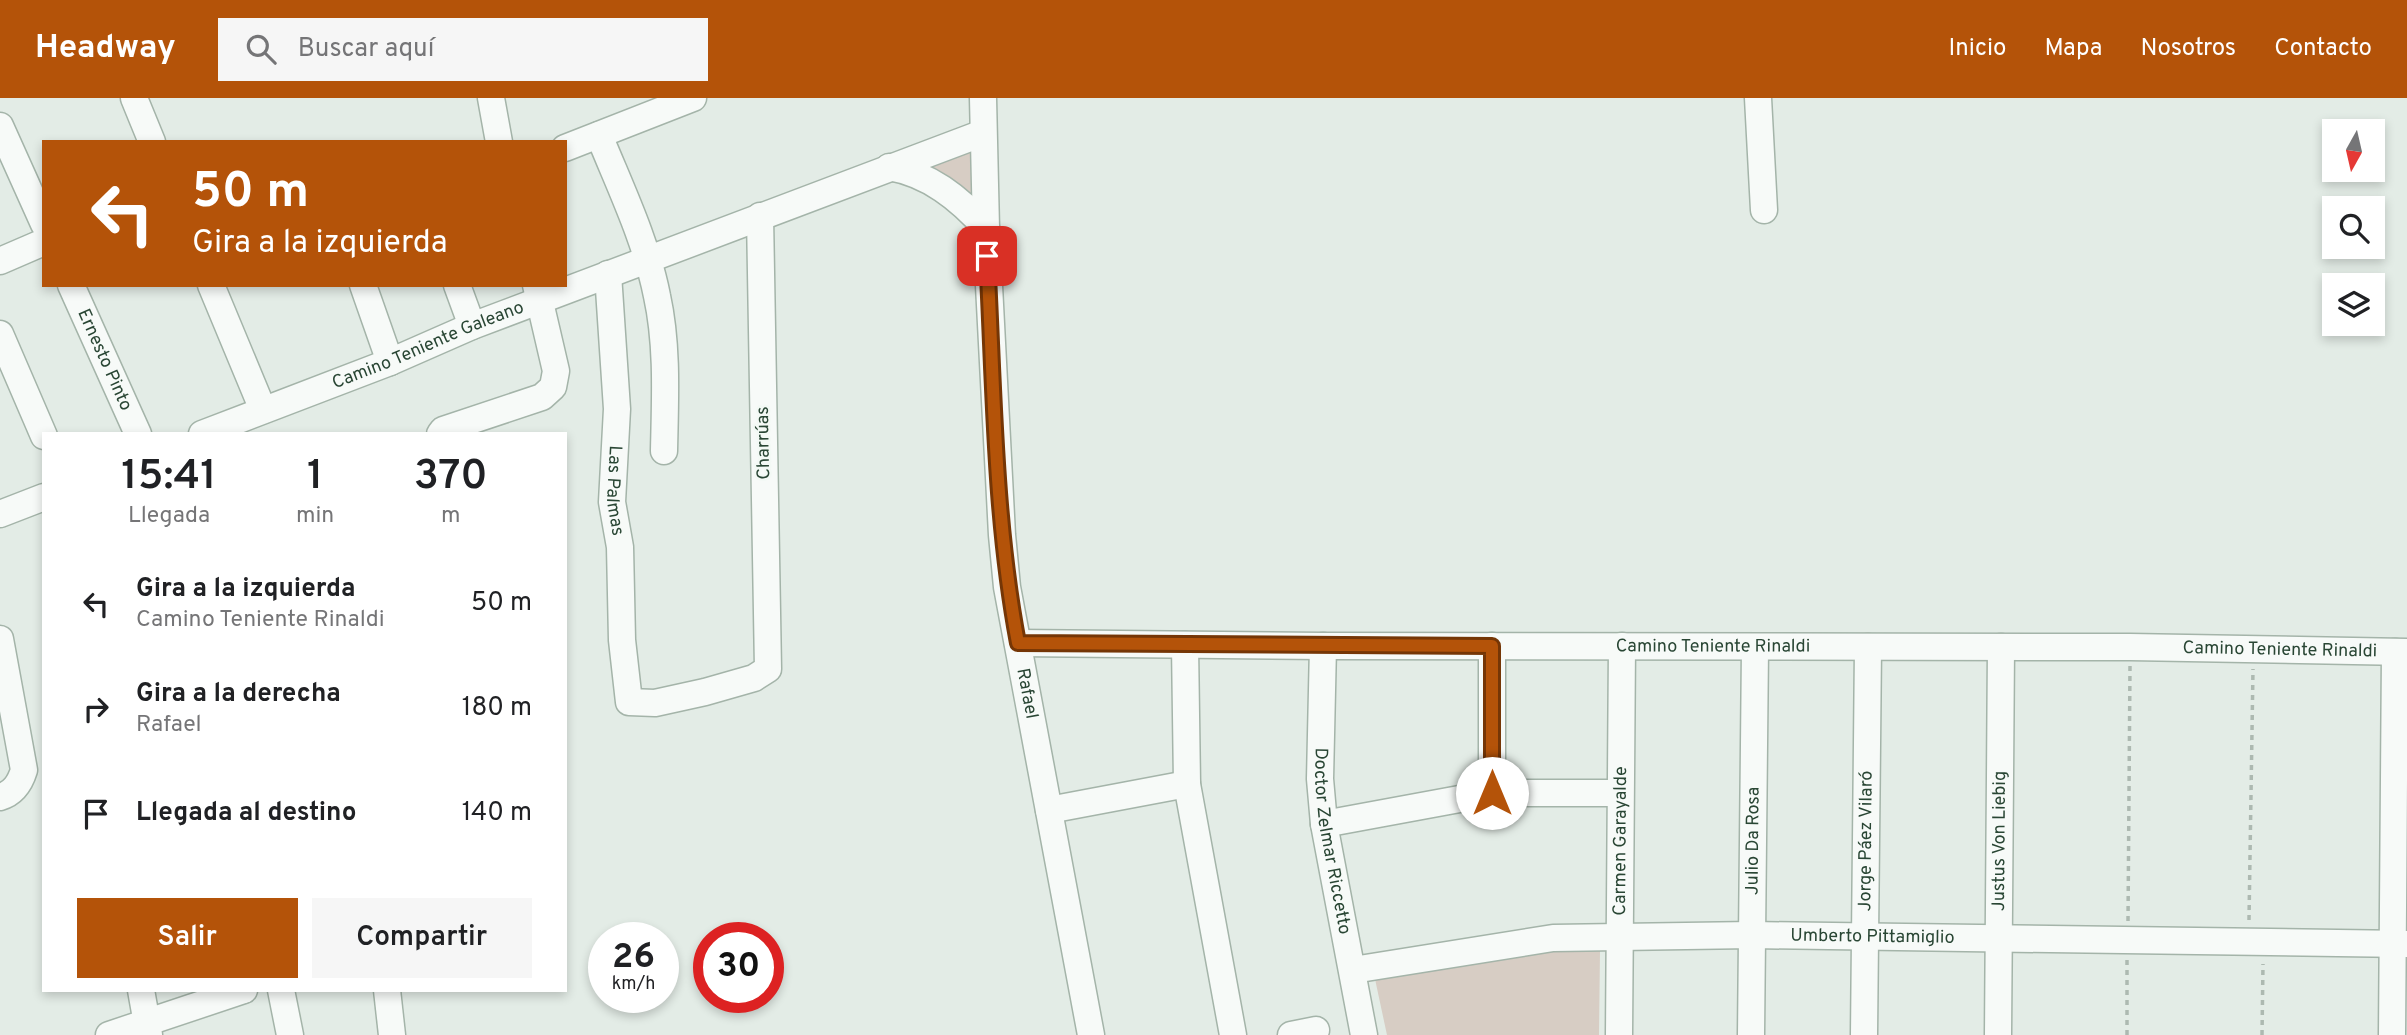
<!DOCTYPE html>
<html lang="es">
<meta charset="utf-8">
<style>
body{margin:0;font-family:Overpass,sans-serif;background:#f6f6f6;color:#202124;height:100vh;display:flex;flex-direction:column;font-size:26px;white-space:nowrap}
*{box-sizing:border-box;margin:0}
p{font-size:23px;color:#757577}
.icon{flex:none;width:38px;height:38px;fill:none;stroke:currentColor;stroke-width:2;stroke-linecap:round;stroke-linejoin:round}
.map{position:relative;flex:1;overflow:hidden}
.side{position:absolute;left:42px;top:334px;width:525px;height:560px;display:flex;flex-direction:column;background:#fff;border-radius:0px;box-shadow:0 4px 10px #0003}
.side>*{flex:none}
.guide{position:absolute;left:42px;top:42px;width:525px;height:147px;border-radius:0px;box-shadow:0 4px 10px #0003;background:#b45309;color:#fff;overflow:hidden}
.needle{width:46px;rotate:188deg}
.controls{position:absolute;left:2322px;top:21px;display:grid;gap:14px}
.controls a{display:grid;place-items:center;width:63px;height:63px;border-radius:0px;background:#fff;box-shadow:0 4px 10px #0003;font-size:35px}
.speed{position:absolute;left:588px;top:824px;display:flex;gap:14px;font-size:35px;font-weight:700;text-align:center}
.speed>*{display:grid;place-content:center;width:91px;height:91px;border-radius:50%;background:#fff;box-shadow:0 4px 10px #0003;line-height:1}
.speed small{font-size:18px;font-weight:400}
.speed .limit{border:10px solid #d22;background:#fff;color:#111}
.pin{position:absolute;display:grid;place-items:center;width:60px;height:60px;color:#fff;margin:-30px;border-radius:14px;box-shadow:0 4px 10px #0006}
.me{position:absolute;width:77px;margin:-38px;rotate:0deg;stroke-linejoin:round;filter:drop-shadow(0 0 5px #0008)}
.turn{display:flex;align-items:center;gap:24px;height:147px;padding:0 35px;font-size:32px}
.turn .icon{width:91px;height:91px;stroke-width:2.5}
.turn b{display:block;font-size:49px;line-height:60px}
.eta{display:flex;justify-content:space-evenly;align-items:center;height:119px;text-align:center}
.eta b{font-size:42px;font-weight:600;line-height:49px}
.button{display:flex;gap:14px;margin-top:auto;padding:14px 35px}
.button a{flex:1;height:80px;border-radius:0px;background:#b45309;color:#fff;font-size:28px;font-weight:600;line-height:80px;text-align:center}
.button a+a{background:#f6f6f6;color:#202124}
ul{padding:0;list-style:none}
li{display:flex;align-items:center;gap:21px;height:105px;padding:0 35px}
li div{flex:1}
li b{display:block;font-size:26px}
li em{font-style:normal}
header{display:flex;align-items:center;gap:42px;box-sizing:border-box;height:98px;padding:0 35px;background:#b45309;color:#fff}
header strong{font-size:33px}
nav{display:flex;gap:38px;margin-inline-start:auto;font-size:24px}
.search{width:490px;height:63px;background:#f6f6f6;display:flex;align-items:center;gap:18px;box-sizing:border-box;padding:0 24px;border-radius:0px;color:#757577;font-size:26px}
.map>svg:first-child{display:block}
.green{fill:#d7cdc4}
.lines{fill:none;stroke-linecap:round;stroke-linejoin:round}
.minor-casing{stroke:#a4b4a9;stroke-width:29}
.path{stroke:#adb9b1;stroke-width:3.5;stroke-dasharray:5 5;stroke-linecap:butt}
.minor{stroke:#f7faf8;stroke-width:26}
.route-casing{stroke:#753606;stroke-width:18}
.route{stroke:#b45309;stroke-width:12}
.labels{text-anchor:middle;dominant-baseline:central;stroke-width:5;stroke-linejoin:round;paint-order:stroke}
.street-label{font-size:18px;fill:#294634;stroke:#f3f9f5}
</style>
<header>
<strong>Headway</strong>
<div class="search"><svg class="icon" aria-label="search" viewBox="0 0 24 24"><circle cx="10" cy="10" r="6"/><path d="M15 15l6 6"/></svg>Buscar aquí</div>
<nav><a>Inicio</a><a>Mapa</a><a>Nosotros</a><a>Contacto</a></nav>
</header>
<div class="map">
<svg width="2407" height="937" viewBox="0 0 2407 937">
<rect width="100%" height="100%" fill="#e3ece6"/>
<path class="green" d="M974,48L973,101L926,70Z
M1552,851L1600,853L1599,937H1387L1375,881Z"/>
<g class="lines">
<g class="minor-casing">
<g id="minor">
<path d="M134,0L152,44"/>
<path d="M491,0L499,44"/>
<path id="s1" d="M983,0L986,130L1002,437L1007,489L1091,937"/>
<path d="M1758,0L1764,112"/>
<path d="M0,28L44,126"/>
<path d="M599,37C620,89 646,142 657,198C668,248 665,302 664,353"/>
<path d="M565,50L693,0"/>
<path d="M889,69C929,76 959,100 986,130"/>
<path d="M0,163L44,144"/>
<path id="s2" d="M608,176L617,311L612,404L620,449L622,542L629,604L655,605L705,594L754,580L768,571L760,118"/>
<path id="s3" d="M71,187L138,336"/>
<path d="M211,187L263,312"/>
<path d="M363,187L390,264"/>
<path d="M457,187L472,228"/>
<path d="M0,236L44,338"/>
<path id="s4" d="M202,336L390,264L472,228L983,35"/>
<path d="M440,336L443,332L542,299L553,289L556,273L536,187"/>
<path d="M0,416L44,399"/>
<path d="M0,541L24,672C20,685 14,695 0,699"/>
<path id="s5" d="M1018,545L1323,548L2130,549L2407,554"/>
<path d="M1185,547L1187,686L1233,937"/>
<path id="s6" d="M1323,548L1320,681L1324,726L1364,937"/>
<path d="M1492,548V695"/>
<path d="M1049,712L1187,686"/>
<path d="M1324,726L1492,695H1620"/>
<path id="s7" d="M1353,872L1553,840L1752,837L2407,846"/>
<path d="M141,892L149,937"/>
<path d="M281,892L290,937"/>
<path d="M387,892L392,937"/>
<path d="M109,937L244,892"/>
<path d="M1291,937L1316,932"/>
<path id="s8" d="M1619,937L1622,548"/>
<path id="s9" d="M1751,937L1755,550"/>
<path id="s10" d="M1864,937L1868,549"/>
<path id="s11" d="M1998,937L2001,549"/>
<path d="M2392,937L2395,554"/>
</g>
</g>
<path class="path" d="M2249,822L2253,571
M2128,823L2130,568
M2127,937V862
M2262,937L2263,866"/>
<use href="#minor" class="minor"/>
</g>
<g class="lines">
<g class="route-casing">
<path id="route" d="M987,158C994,287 994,418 1018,545L1492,548V695"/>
</g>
<use href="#route" class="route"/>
</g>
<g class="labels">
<g class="street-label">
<text stroke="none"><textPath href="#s4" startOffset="243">Camino Teniente Galeano</textPath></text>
<text stroke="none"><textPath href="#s3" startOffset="82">Ernesto Pinto</textPath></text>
<text transform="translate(764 345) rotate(-91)">Charrúas</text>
<text stroke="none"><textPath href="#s2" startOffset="217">Las Palmas</textPath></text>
<text stroke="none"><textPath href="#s5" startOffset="695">Camino Teniente Rinaldi</textPath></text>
<text stroke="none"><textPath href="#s5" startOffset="1262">Camino Teniente Rinaldi</textPath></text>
<text stroke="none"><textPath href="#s1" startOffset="598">Rafael</textPath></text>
<text stroke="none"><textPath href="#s6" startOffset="196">Doctor Zelmar Riccetto</textPath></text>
<text stroke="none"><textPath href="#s8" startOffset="194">Carmen Garayalde</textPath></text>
<text stroke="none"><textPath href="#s9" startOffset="194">Julio Da Rosa</textPath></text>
<text stroke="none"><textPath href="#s10" startOffset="194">Jorge Páez Vilaró</textPath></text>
<text stroke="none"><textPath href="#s11" startOffset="194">Justus Von Liebig</textPath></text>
<text stroke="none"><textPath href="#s7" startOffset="522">Umberto Pittamiglio</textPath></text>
</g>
</g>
</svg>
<div class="controls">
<a><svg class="needle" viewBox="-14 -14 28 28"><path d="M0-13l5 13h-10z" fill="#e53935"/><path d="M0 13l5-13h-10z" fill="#757577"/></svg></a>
<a><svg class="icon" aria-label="search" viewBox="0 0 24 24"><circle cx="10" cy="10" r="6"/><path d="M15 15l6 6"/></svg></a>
<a><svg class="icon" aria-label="layers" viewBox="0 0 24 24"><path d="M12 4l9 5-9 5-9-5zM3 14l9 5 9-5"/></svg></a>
</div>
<div class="speed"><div>26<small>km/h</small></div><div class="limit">30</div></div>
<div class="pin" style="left:987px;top:158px;background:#d93025"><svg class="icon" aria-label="arrive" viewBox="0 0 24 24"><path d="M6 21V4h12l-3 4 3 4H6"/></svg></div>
<svg class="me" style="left:1492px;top:695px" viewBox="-20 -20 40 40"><circle r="19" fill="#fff"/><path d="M0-13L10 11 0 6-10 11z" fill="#b45309"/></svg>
<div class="guide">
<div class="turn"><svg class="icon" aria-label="left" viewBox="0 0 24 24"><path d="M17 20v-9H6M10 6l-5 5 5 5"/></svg><div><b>50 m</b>Gira a la izquierda</div></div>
</div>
<section class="side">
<div class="eta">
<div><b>15:41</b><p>Llegada</p></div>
<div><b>1</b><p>min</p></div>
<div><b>370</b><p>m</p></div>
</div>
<ul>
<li><svg class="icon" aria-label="left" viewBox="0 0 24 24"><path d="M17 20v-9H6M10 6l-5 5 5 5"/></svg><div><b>Gira a la izquierda</b><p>Camino Teniente Rinaldi</p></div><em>50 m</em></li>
<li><svg class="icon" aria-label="right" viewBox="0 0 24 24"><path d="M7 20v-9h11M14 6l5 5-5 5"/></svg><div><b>Gira a la derecha</b><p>Rafael</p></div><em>180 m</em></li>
<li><svg class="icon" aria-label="arrive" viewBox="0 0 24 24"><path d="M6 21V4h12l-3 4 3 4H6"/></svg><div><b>Llegada al destino</b></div><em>140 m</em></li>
</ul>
<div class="button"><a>Salir</a><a>Compartir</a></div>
</section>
</div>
